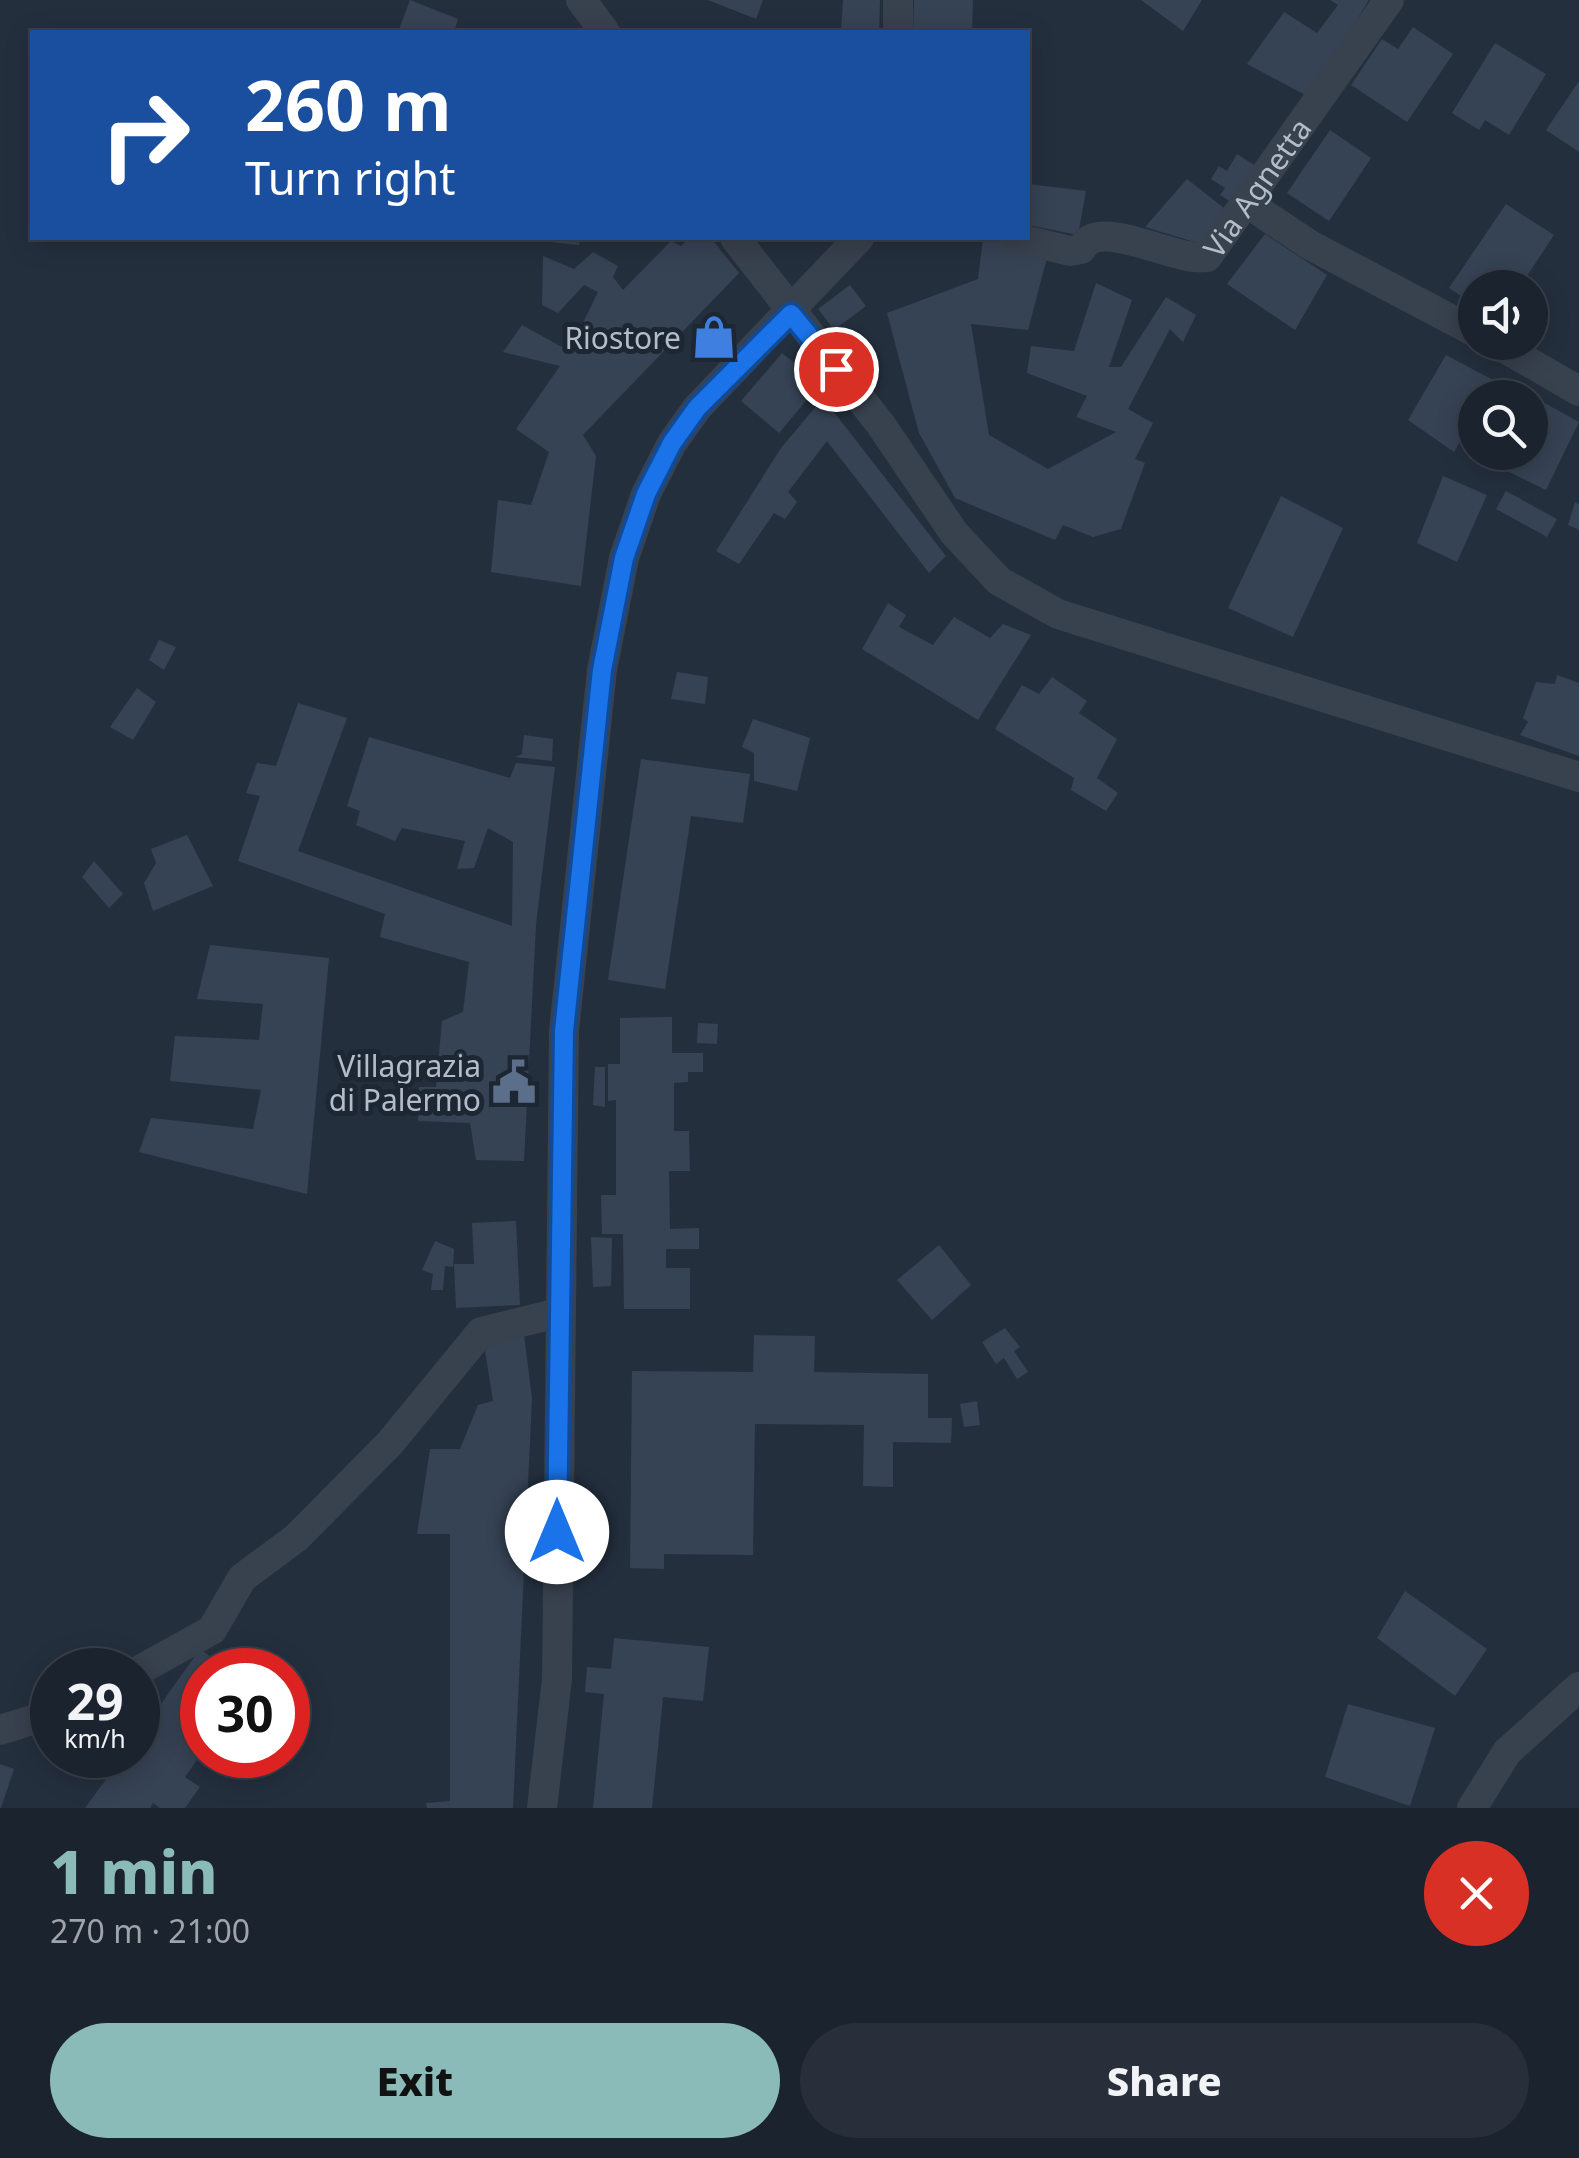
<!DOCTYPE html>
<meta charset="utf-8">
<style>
body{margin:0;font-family:"Noto Sans",sans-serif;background:#282f3a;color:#f1f3f6;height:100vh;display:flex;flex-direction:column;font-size:38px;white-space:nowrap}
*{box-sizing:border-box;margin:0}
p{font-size:32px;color:#a0a4aa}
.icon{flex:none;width:55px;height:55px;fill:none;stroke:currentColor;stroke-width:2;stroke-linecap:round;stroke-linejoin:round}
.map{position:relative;height:1808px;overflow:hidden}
.sheet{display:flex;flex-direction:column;background:#1b232e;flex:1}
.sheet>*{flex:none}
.hud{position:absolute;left:30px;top:30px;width:1000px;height:210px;border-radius:0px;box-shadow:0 5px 25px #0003,0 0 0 2px #39404a;background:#1a4fa0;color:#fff;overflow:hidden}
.buttons{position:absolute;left:1458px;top:270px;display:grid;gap:20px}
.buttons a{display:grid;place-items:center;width:90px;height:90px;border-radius:50%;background:#1b232e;box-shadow:0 5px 25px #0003,0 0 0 2px #39404a;font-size:50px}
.speed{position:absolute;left:30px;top:1648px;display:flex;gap:20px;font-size:50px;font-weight:700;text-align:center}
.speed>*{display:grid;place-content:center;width:130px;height:130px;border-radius:50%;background:#1b232e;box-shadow:0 5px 25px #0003,0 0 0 2px #39404a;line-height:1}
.speed small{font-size:25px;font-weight:400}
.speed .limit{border:15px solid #d22;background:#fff;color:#111}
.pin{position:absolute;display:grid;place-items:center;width:85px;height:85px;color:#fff;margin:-42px;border:5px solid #fff;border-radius:50%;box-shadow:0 2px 10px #0007}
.me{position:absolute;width:110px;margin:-55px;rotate:0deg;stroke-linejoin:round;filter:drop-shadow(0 0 8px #0008)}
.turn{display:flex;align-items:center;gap:35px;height:210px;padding:0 50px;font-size:45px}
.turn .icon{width:130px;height:130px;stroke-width:2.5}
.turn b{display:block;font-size:70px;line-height:85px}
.round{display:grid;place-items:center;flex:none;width:105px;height:105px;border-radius:52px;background:#282f3a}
.overview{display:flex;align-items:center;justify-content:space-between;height:170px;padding:0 50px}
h1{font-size:60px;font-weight:800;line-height:75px;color:#8bbbb9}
.button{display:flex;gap:20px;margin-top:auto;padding:20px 50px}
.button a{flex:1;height:115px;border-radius:60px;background:#8bbbb9;color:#111;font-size:40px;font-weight:800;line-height:115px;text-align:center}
.button a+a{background:#282f3a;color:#f1f3f6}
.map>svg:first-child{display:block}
.building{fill:#364354}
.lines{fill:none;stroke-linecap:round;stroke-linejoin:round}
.street{stroke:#38414e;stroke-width:30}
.route-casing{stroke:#114b97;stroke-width:25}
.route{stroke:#1a73e8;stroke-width:18}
.labels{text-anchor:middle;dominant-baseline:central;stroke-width:10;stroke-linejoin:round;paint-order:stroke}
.street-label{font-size:30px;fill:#b4bcc9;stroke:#1d2633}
.poi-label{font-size:30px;fill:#b4bcc9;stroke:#1d2633;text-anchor:end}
</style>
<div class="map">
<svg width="1579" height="1808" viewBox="0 0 1579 1808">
<rect width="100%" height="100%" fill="#242f3e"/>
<path class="building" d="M410,0L458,19L454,32H398Z
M708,0H763L756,19Z
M843,0H880L879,32H841Z
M914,0H973L972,32H913Z
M1141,0H1202L1183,31Z
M1330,0H1369L1309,97L1247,64L1284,12L1317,33L1338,5Z
M1413,27L1453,54L1407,122L1351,85L1382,39L1398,49Z
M1495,43L1546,74L1509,135L1485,120L1479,130L1452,113Z
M1579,81V152L1546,130Z
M1330,130L1371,158L1329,221L1287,193Z
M1237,154L1254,165L1231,202L1220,195L1225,188L1211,179L1219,166L1227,171Z
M1187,179L1229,212L1201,244L1145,227Z
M1028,184L1086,191L1078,235L1028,225Z
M1506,204L1554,235L1519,288H1475V305L1449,288Z
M1265,234L1327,275L1295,330L1227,284Z
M513,238H580L579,245Z
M690,238H711L739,273L583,435L596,456L581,586L491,572L498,500L531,505L549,452L516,429L560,366L503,352L522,325L569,351L598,292L584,285L558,313L542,305L543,256L574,269L593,252L618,266L613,277L623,290L671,241L681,246Z
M983,238L1049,250L1028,330L971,324L989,435L1048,469L1116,432L1076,417L1087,396L1027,373L1031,346L1074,351L1096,283L1132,300L1109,367H1121L1166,297L1196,315L1183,342L1170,329L1128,409L1153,423L1135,459L1145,463L1121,529L1093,537L1063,525L1055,540L955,498L919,433L887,313L978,279Z
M850,285L866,306L834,330L818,309Z
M782,353L820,384L779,433L741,401Z
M1446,355L1495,381L1486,398H1475V416L1454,452L1408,420Z
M1530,395L1579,422L1546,490L1493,464L1498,452H1530Z
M823,398L946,556L929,573L827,441L788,492L797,502L785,519L774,513L739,564L716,551L781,448Z
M1443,476L1487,495L1457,562L1417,543Z
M1506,491L1557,519L1547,537L1496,509Z
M1281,496L1343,528L1293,637L1228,608Z
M1575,502L1579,504V530L1568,525Z
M888,603L906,615L899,627L933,645L954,617L990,638L1003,624L1031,635L978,720L862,649Z
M159,640L176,647L164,670L149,660Z
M677,672L708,677L705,704L671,699Z
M1557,675L1579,683V756L1520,735L1528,722L1523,718L1536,682L1555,684Z
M1052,677L1087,701L1079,713L1117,739L1097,778L1118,793L1106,811L1071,790L1074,778L995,729L1022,685L1039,694Z
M137,688L156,702L133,740L110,727Z
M298,703L347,718L298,851L512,926L513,842L488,828L474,868L457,869L465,841L402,828L395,841L356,825L360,811L347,806L369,737L510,778L516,763L555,767L536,924L524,1161L476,1160L470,1123L418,1121L419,1087H436L442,1021L463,1012L469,962L380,937L385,914L238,861L260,796L246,793L257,763L276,766Z
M753,719L810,738L797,791L754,781V753L742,747Z
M524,735L553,739L552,761L515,757L522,754Z
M641,759L750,774L743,823L691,816L665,989L608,980Z
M187,835L213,886L153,911L144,883L156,863L151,849Z
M94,861L123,894L109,908L82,877Z
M210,945L329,958L307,1194L139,1152L151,1118L253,1129L261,1090L170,1081L175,1036L259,1040L263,1004L197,999Z
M672,1017V1053H703V1072H688V1082L674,1083V1131H689L690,1171H669L670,1229L699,1228V1249H666V1268H690V1309H624L623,1234H602L601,1195H616V1100L608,1101V1064H620V1018Z
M698,1023L718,1024L717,1044L697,1043Z
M595,1067H605V1107L593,1105Z
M516,1221L520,1305L456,1308L454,1264H474L472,1223Z
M591,1237L612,1238L611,1286L593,1287Z
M435,1241L454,1249L453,1267L445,1266L443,1290H431L433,1274L422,1270Z
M939,1245L971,1285L932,1320L897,1280Z
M523,1327L532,1398L513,1808H427L426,1803L450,1801V1534H417L430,1449H460L478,1405L493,1401L483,1338Z
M1005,1328L1020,1347L1014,1351L1028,1372L1017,1379L1004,1358L996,1364L982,1342Z
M754,1335L815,1336L814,1372L928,1374V1418H952L951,1443L893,1442V1487L863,1486L864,1425L755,1424L753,1555L664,1554V1569L630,1568L632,1371L753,1372Z
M977,1401L980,1425L964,1427L960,1404Z
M1405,1591L1487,1649L1455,1696L1377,1638Z
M614,1638L709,1647L703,1701L663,1697L652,1808H593L604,1694L585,1692L587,1667L611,1669Z
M200,1649L229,1670H202V1753L185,1777L200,1787L185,1808H160L153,1803L150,1808H85L124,1755H138V1736Z
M1348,1704L1435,1728L1410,1806L1325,1777Z
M0,1764L14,1769L1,1808H0Z"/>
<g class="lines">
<g class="street">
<path d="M581,0L605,32"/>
<path d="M898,0V32"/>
<path d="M1247,203L1310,245L1475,332"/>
<path d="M735,238L881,425L954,533L999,581L1058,614L1579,777"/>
<path id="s1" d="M1016,238L1070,251L1081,249C1099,215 1172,262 1207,257L1389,0"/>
<path d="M1494,342L1579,391"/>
<path d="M138,1671L212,1630L242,1578L296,1538L390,1443L481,1332L558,1313"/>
<path d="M0,1730L52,1714"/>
<path d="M542,1808L557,1679L564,1031L602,670L624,558L646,494L672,443L697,408L859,238"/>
<path d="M1472,1808L1507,1752L1579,1687"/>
</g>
</g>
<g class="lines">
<g class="route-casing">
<path id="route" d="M557,1532L564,1031L602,670L624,558L646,494L672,443L697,408L791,314L836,369"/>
</g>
<use href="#route" class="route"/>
</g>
<defs>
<g id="shop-bare" transform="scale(3.45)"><path d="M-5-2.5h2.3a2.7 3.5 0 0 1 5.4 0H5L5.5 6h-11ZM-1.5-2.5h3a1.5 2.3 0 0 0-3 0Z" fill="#3f7fe0" stroke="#1d2633" stroke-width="2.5" paint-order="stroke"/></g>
<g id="civic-bare" transform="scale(3.45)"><path d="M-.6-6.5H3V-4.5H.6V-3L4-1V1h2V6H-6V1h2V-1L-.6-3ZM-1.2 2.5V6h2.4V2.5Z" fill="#5c6f8a" stroke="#1d2633" stroke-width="2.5" paint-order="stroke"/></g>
</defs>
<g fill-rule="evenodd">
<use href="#shop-bare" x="714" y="337"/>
<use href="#civic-bare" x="514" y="1082"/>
</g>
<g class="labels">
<g class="street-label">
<text stroke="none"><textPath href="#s1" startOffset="285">Via Agnetta</textPath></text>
</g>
<g class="poi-label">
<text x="681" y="337">Riostore</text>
<text x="481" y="1065">Villagrazia<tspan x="481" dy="34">di Palermo</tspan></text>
</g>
</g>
</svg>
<div class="buttons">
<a><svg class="icon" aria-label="sound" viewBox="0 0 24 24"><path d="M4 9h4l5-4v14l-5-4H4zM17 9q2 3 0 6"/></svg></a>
<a><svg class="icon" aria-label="search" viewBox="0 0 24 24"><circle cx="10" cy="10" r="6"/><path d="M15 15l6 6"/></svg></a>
</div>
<div class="speed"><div>29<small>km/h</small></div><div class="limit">30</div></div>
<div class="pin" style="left:836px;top:369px;background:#d93025"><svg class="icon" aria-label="arrive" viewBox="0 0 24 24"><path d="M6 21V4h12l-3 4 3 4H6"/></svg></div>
<svg class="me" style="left:557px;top:1532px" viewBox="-20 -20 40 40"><circle r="19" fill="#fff"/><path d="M0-13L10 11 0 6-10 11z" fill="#1a73e8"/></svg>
<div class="hud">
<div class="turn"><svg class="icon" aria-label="right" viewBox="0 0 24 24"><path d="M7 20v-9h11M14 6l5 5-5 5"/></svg><div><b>260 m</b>Turn right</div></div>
</div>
</div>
<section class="sheet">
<div class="overview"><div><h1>1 min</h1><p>270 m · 21:00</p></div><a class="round" style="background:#d93025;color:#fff"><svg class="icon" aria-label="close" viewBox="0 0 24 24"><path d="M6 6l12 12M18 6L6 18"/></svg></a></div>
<div class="button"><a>Exit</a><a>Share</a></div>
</section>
